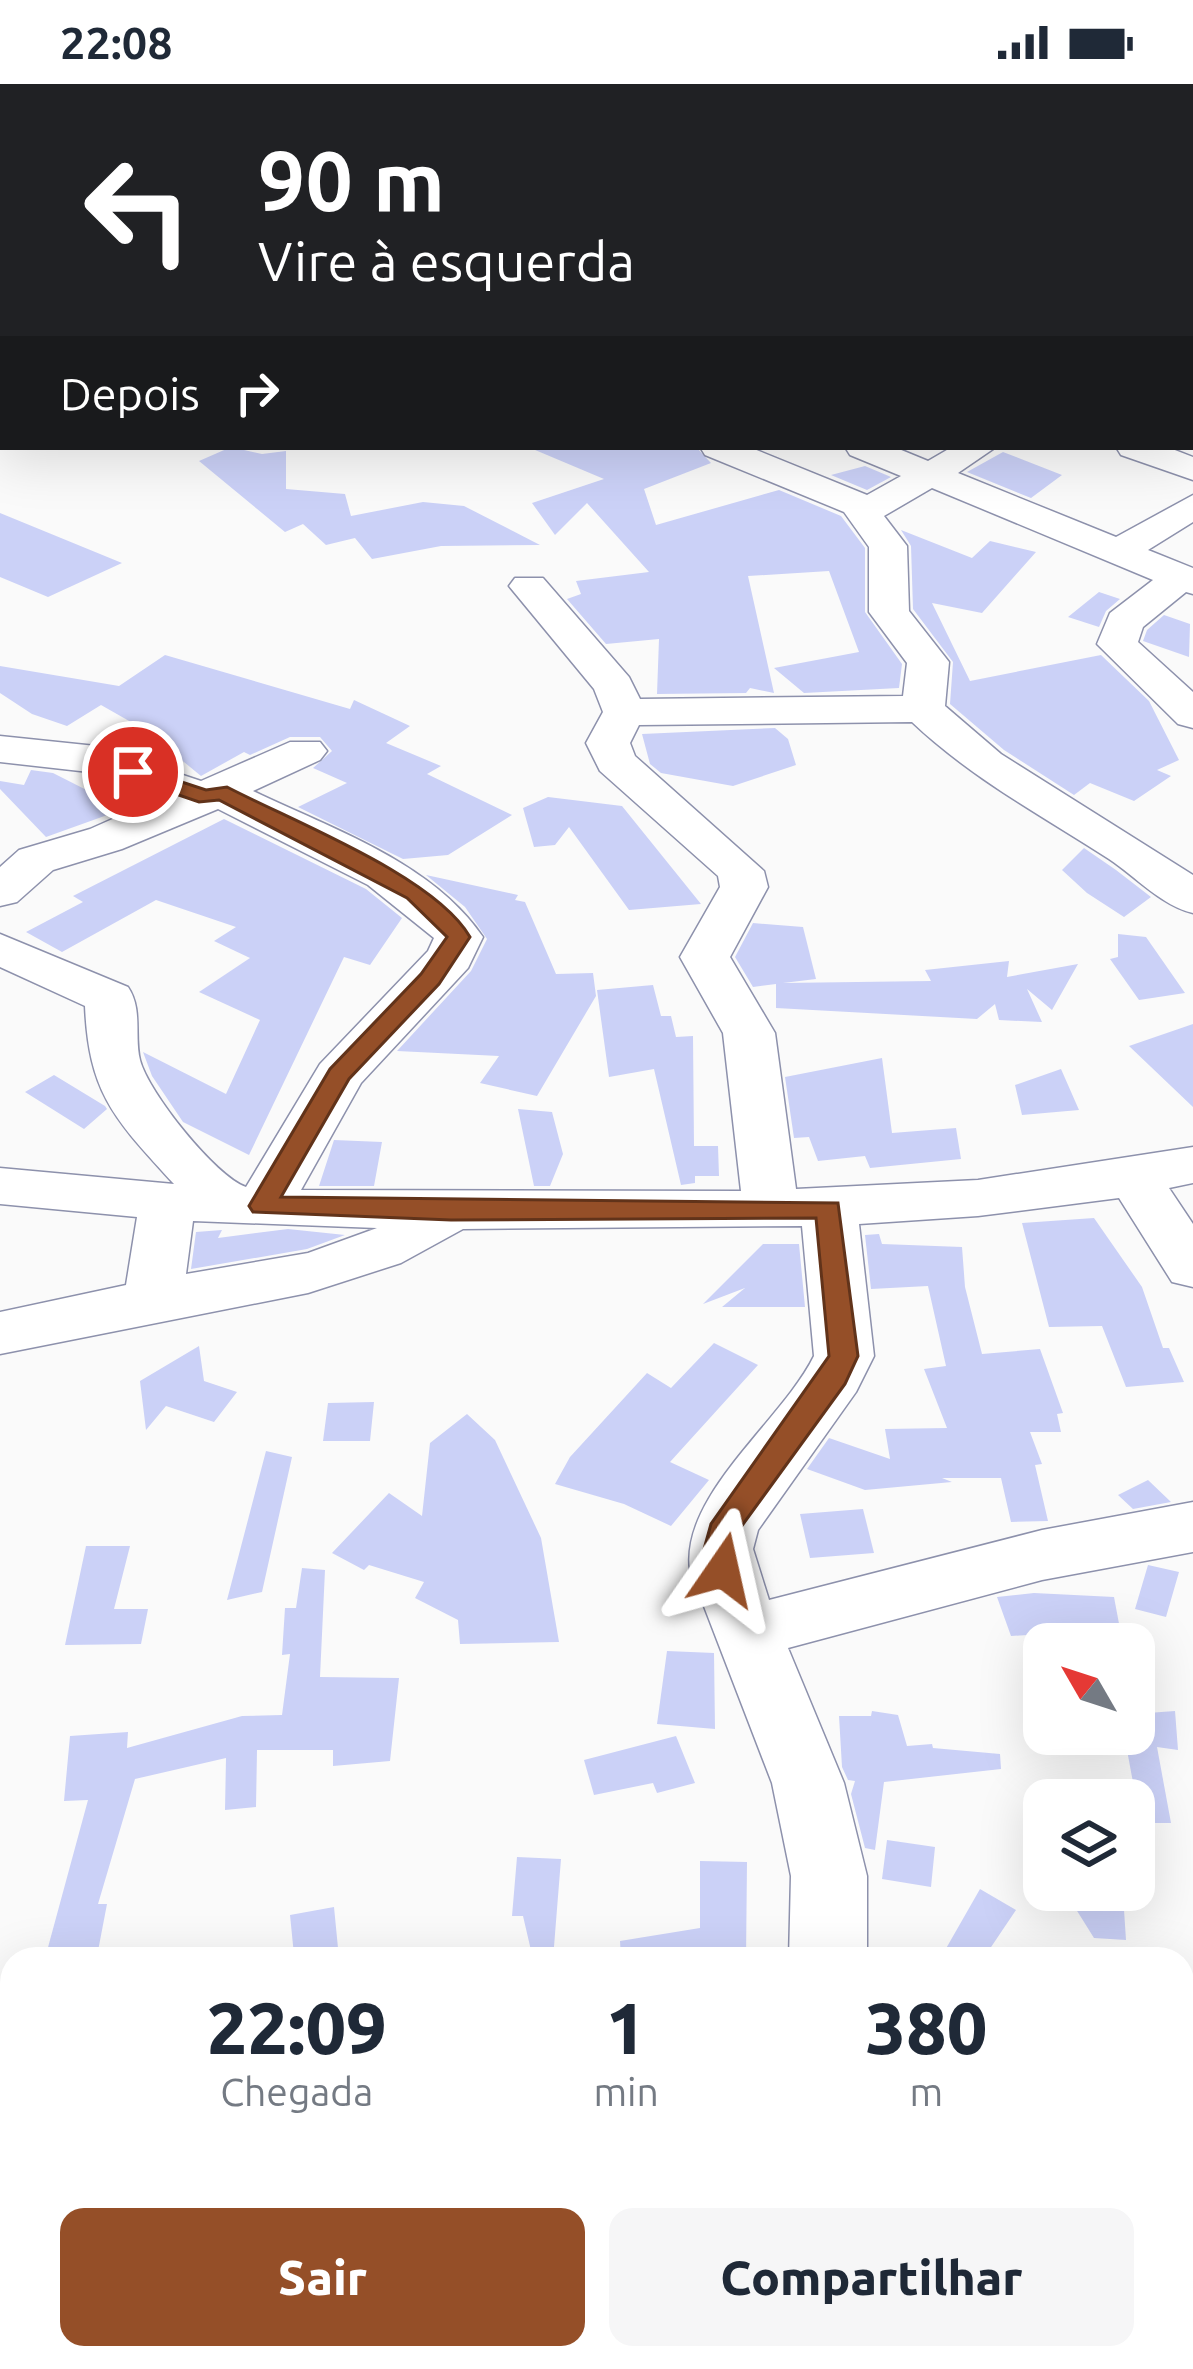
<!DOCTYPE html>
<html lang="pt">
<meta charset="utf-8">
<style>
body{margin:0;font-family:Ubuntu,sans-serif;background:#f6f6f7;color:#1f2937;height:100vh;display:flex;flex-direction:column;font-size:45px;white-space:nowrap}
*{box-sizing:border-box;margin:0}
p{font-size:39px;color:#747a83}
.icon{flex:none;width:66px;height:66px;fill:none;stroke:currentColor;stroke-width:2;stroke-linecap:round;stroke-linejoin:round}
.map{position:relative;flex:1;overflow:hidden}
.drawer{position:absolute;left:0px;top:1863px;width:1194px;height:423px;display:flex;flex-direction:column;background:#fff;border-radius:36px 36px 0 0;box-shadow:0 12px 48px #0002}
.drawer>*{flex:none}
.top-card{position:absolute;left:0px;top:0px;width:1194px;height:366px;box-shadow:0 12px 48px #0002;background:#202124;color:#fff;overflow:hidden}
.needle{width:78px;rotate:309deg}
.fabs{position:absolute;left:1023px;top:1539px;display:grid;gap:24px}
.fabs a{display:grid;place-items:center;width:132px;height:132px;border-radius:24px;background:#fff;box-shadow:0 12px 48px #0002;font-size:60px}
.pin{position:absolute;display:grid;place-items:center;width:102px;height:102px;color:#fff;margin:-51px;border:6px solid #fff;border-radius:50%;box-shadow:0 3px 12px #0007}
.me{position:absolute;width:132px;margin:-66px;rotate:11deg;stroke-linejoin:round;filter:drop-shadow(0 0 9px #0008)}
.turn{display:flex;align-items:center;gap:42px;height:252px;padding:0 60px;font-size:54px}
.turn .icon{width:156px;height:156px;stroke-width:2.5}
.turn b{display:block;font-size:84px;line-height:102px}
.then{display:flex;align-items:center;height:114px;padding:0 60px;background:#0003;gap:24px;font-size:45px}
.eta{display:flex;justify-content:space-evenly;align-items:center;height:204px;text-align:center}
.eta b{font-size:72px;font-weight:800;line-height:84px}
.button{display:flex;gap:24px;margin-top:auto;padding:24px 60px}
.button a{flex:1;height:138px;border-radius:24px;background:#954f28;color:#fff;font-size:48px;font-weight:800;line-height:138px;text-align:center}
.button a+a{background:#f6f6f7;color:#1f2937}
.status{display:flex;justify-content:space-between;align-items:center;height:84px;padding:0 60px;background:#fff;direction:ltr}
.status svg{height:33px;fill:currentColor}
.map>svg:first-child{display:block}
.building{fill:#cbd1f7}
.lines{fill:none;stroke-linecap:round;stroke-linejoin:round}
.minor-casing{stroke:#8d91ac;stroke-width:3}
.minor{fill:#fff;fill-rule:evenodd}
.route{fill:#954f28;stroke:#61331a;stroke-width:3}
</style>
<div class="status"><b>22:08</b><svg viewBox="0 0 49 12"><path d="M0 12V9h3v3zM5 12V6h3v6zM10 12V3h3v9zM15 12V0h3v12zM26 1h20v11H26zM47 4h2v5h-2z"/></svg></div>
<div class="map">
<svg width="1193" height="2285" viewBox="0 0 1193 2285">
<rect width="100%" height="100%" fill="#fafafa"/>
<path class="building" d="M231,363L262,370L286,367V405L345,410L351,432L423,418L464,422L540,461L441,462L372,475L355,454L326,461L303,440L285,448L199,377Z
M528,363H696L711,379L644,405L656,441L779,406L841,432L865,464V528L902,580L899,604L804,609L774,584L859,568L829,487L748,492L774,609L750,604L746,609L657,610L659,555L606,560L567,515L581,510L576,497L649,488L587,419L555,451L532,419L604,395Z
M1003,368L1062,391L1031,414L967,388Z
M865,382L891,393L867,406L831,391Z
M0,429L122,479L48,513L0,493Z
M901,446L972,474L990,457L1036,468L982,529L932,519L970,597L1101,571L1149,617L1179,676L1157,686L1171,692L1134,717L1090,699L1074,711L1004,666L950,620L953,578L913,525L911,462Z
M1099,508L1120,515L1106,527L1099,543L1068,533Z
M1164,531L1190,540L1189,573L1143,557L1147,546Z
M165,571L350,625L354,616L410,642L386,659L441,682L427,690L512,731L448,771L403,775L298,723L347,699L313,684L332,667L320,653H290L250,671L244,668L201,692L145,646L101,621L67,642L32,630L0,609V582L119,602Z
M775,644L788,655L796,681L733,702L661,689L650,680L642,650Z
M31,686L53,689L124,725L46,753L0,705V697L24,701Z
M548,713L622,722L701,820L629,826L569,743L555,761L534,763L523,724Z
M224,735L366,805L402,834L370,881L344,873L249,1071L183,1038L152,992L143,968L226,1010L260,936L199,908L250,874L214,857L236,843L156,816L62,868L26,848L83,818L73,812Z
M1084,764L1116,786L1151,813L1124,833L1087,809L1062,786Z
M426,791L518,811L515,816L525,818L556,890L593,889L596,912L537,1012L480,999L499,972L397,967L471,887L487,855L465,823Z
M753,839L803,843L816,895L783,899L931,897L925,886L1009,877L1007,893L1078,880L1052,926L1027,905L1042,938L999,936L995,920L977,935L776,924V900L753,903L735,873Z
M1118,850L1146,853L1185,909L1139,916L1110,875L1118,873Z
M653,901L661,932H671L676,953L693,952L694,1062H718L719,1092H695V1099L681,1101L654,985L609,993L597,906Z
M1193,940V1023L1129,962Z
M882,974L892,1049L956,1044L961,1075L870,1084L865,1072L818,1077L809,1053L794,1054L785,993Z
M1061,985L1079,1026L1022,1031L1015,1001Z
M54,991L105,1022L107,1025L84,1045L25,1008Z
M518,1025L552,1028L563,1070L550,1102H534Z
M334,1056L382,1058L374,1102H319Z
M1094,1134L1142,1203L1163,1264H1169L1184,1298L1126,1303L1102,1242L1049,1243L1022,1139Z
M288,1145L345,1151L307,1165L191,1185L196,1148L222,1146L218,1154Z
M879,1150L882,1160L962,1163L965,1203L982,1270L1040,1265L1063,1329L1057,1330L1061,1348H1030L1042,1380L1035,1381L1048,1437L1011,1438L1001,1394H942L952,1398L865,1406L807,1385L829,1354L890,1375L885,1345L947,1344L924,1285L946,1282L928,1202L871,1205L865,1151Z
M763,1160H799L805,1223H722L745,1204L703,1220Z
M714,1259L758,1281L670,1378L709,1396L671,1442L624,1420L555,1400L570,1373L647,1289L671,1304Z
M199,1262L204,1297L237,1308L214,1338L166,1322L146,1346L140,1297Z
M374,1318L370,1357H323L328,1319Z
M467,1330L495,1356L541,1454L559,1558L460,1560L458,1536L415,1514L424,1498L369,1481L364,1486L332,1469L389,1409L422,1432L430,1359Z
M266,1367L292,1373L262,1508L227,1516Z
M1148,1396L1171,1418L1133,1425L1118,1411Z
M863,1425L874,1469L810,1474L800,1430Z
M86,1462H130L114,1525H148L141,1560L65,1561Z
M1148,1481L1179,1488L1166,1533L1135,1525Z
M302,1484L325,1486L320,1593L399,1594L390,1677L333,1682V1666H257L256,1723L225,1726L226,1674L135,1695L98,1820H107L98,1867H47L88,1716L64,1717L70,1652L128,1648L127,1664L242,1632L282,1631L290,1570L282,1571L285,1524H296Z
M1034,1509L1114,1513L1120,1545L1011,1552L997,1513Z
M667,1567L714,1569L715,1645L657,1640Z
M872,1627L898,1631L907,1662L932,1660L933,1664L1000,1670L1001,1685L884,1698L875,1766L865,1764L851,1710L855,1697L848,1696L842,1683L839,1632H871Z
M1175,1627L1178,1666L1157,1663L1171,1739H1134L1130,1716L1147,1710L1135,1709L1124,1650H1134V1630Z
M676,1652L695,1699L657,1709L653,1699L594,1711L584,1676Z
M887,1756L935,1763L931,1803L882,1795Z
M517,1773L561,1775L553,1875H533L523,1832H512Z
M700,1777L747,1778L746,1875H621L620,1857L700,1844Z
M980,1805L1016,1826L983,1875H940Z
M1074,1822L1124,1826L1126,1856L1094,1854Z
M334,1823L338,1864L294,1871L290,1831Z"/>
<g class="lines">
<g class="minor-casing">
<path id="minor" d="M307,0H338L340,3H309Z
M411,0H442L409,3Z
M555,0H581L582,3H556Z
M982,0H1011L1013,3H984Z
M3,69V85L0,86V70Z
M1191,149L1193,150V168L1191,167Z
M1193,200V219H1191V200Z
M700,363H749L867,411L901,392L850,371L845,363H894L928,377L952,363H996L958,389L1116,453L1193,411V438L1148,466L1193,484V510L1186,508L1143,543L1138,558L1193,608V644L1178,640L1097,560L1110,529L1153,496L932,404L884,432L907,462L909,527L949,578L945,622L1001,670L1193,791V829C1162,822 1136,793 1109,775C1041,731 971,694 912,638L639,641L630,659L635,672L764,787L768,803L730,873L775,949L796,1105L978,1096L1193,1063V1099L1169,1104L1193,1140V1203L1172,1198L1119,1114L978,1132L859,1140L874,1272L856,1308L758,1446L753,1465L769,1516L1042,1446L1193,1418V1468L1042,1496L788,1564L844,1699L867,1792V1875H789L791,1792L772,1699L690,1486C680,1411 782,1337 814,1272L802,1142L463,1145L401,1179L308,1209L0,1270V1228L126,1201L137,1133L0,1120V1084L174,1100C115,1035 89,1011 85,922L0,883V850L128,903C143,925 134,952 140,976C148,1008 216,1093 246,1103L320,980L428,867L434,854L368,801L218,725L122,765L53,786L17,818L0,822V783L19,766L90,745L162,713L89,688L0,678V652L96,662L201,697L290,658H320L327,667L320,676L253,707C332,745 432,778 483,853L468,884L361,999L301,1106L741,1107L723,949L680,873L720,803L718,792L600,687L586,659L603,628L594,605L509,502L515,494H543L629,593L640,615L903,612L907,579L869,528V463L844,428L705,371ZM193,1137L377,1144L308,1169L186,1190Z
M1116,363H1167L1193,373V396L1121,371Z"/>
</g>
<use href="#minor" class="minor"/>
</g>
<path class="route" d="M133,682L206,706L227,703C292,737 435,792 470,853L439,900L349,995L281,1113L838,1119L858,1272L845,1300L741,1443L734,1495L723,1498L707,1486L704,1465L711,1440L829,1272L816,1134L451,1136L253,1128L249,1122L330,985L421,890L447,853L407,814L219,716L199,718L126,693L123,688Z"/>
</svg>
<div class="fabs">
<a><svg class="needle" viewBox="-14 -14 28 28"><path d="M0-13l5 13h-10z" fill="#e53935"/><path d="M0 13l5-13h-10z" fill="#747a83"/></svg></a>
<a><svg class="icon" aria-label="layers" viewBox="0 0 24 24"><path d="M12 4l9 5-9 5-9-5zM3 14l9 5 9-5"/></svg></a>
</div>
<div class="pin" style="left:133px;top:688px;background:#d93025"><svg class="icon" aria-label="arrive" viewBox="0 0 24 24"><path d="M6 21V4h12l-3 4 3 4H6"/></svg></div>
<svg class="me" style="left:723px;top:1486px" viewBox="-20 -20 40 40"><path d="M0-17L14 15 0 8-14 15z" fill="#954f28" stroke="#fff" stroke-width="4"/></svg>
<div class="top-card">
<div class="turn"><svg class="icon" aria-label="left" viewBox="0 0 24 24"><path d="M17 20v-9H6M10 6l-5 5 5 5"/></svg><div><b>90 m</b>Vire à esquerda</div></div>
<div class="then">Depois<svg class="icon" aria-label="right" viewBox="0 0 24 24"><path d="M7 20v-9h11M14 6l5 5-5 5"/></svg></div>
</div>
<section class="drawer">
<div class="eta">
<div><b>22:09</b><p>Chegada</p></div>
<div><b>1</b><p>min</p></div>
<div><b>380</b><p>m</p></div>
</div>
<div class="button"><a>Sair</a><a>Compartilhar</a></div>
</section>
</div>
